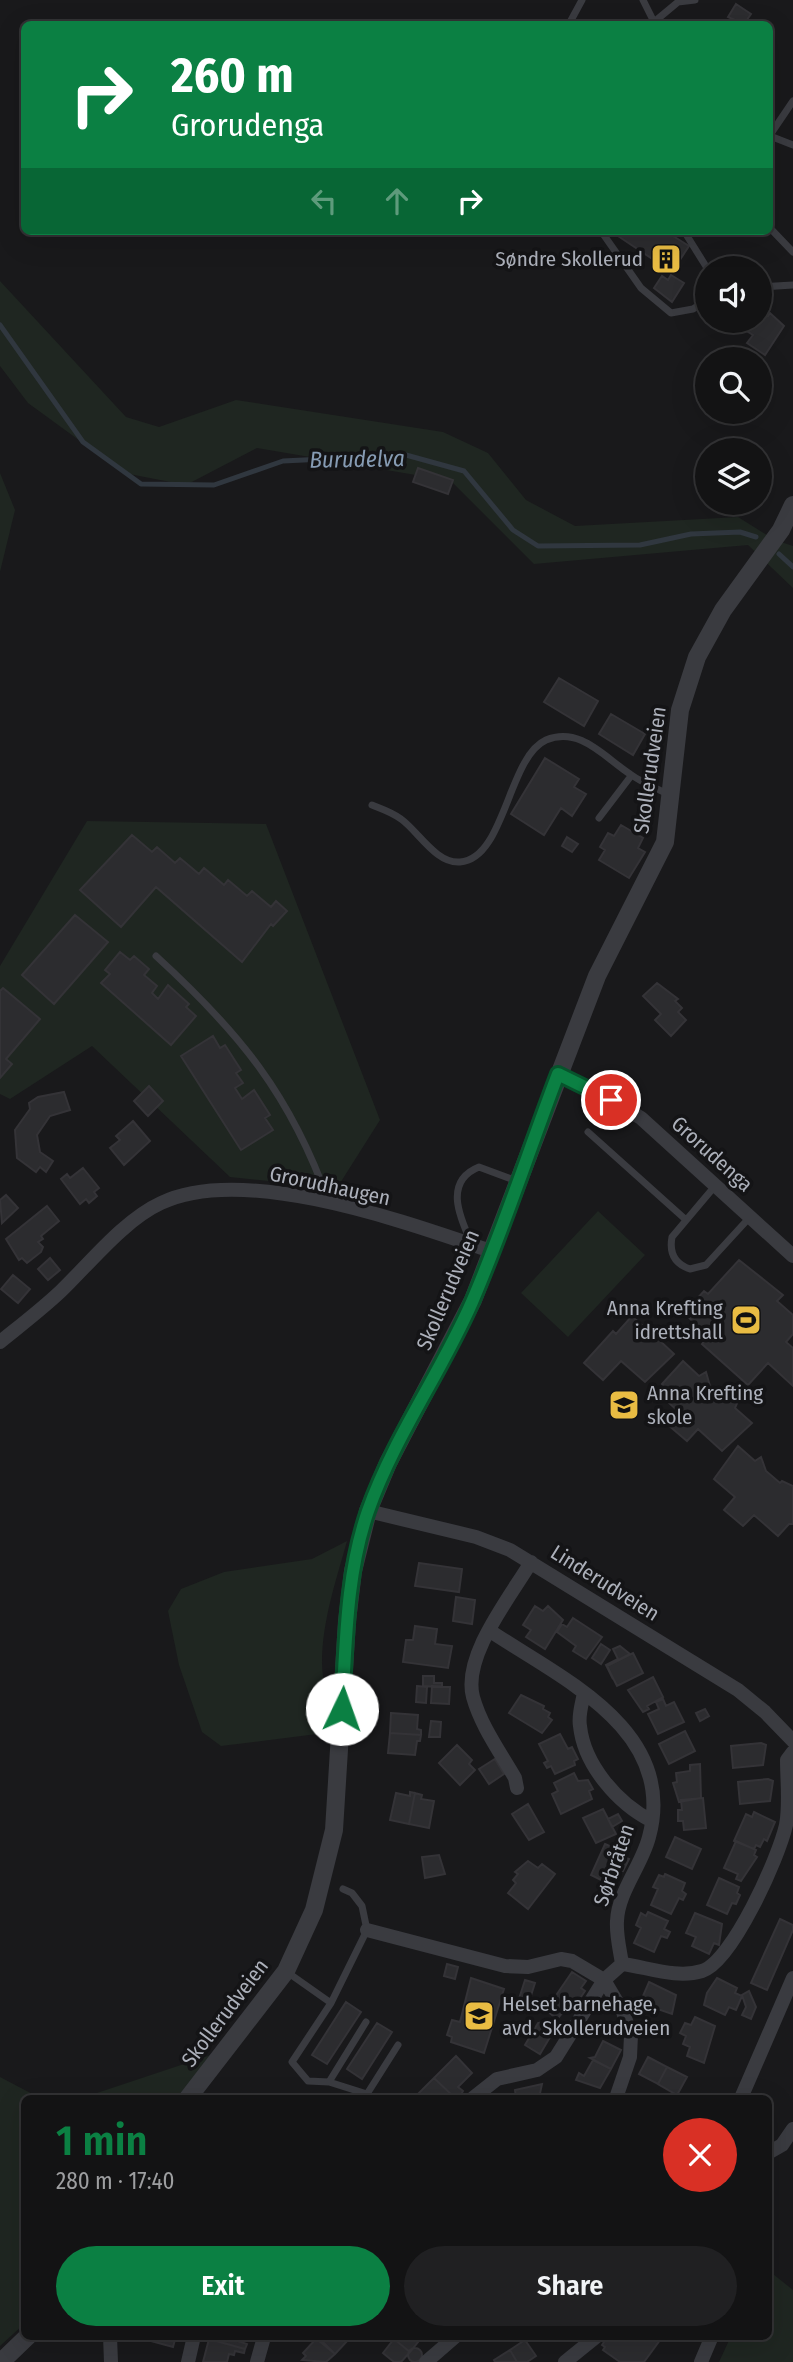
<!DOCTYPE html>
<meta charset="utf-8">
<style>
body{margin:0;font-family:"Fira Sans Condensed",sans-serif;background:#202022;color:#f1f3f6;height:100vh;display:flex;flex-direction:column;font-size:26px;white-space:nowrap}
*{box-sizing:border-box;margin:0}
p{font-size:23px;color:#9d9ea0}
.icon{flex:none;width:38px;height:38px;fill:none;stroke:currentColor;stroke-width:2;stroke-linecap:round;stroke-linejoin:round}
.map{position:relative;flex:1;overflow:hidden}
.drawer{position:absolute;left:21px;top:2095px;width:751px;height:245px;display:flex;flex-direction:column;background:#131314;border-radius:10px;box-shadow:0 7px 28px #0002,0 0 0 2px #323234}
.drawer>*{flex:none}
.hud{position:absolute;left:21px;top:21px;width:752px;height:214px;border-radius:10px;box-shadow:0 7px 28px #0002,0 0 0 2px #323234;background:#0b8043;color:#fff;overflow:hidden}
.tools{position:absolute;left:695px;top:256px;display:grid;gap:14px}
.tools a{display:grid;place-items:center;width:77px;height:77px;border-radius:50%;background:#131314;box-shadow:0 7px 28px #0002,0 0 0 2px #323234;font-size:35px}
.pin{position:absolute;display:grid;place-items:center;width:60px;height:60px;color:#fff;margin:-30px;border:4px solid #fff;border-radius:50%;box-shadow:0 2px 7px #0007}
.me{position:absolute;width:77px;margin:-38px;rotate:3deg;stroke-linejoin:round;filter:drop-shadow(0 0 5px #0008)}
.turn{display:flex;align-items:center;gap:24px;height:147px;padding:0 35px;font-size:32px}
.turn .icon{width:91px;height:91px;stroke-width:2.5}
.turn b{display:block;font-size:49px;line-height:60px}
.lanes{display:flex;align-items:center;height:66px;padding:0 35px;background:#0003;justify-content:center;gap:35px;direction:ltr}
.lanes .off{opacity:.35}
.round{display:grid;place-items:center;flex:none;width:74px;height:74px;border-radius:37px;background:#202022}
.head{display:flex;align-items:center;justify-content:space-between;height:119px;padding:0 35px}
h1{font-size:42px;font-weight:600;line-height:52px;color:#0b8043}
.primary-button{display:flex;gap:14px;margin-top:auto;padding:14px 35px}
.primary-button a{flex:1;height:80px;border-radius:42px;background:#0b8043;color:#fff;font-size:28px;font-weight:600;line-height:80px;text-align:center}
.primary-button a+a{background:#202022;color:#f1f3f6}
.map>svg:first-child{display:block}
.green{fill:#1f2621}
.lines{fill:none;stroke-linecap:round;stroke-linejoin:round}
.stream{stroke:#30373f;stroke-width:5}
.building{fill:#2c2c2f;stroke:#343337;stroke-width:2}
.service{stroke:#3a3b40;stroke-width:7}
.minor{stroke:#3a3b40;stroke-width:14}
.tertiary{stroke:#3a3b40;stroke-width:18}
.route-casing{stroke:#07532c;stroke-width:18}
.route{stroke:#0b8043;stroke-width:12}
.labels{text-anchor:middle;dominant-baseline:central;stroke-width:7;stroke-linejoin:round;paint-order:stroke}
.poi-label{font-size:21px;fill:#acb0ba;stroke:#141416;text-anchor:end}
.street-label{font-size:21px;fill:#acb0ba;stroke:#141416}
.water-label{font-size:23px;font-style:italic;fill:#869bb3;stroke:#141416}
</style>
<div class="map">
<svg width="793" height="2362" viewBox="0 0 793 2362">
<rect width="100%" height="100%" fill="#19191b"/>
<path class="green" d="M0,281L126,417L159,427L236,400L443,432L488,453L526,500L575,526L738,517L775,540L793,546V588L748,545L534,564L451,481L257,448L186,485L124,473L28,403L0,366Z
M0,473L15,510L0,572Z
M87,821L266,824L380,1120L337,1188L230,1177L92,1046L10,1099L0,1094V966Z
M598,1211L645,1255L568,1337L521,1293Z
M347,1541C336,1581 322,1621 322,1663C322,1687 334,1710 325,1733L221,1746L202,1732L179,1665L168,1611L181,1589L224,1572L312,1559Z
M211,2055L177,2098H82Z
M0,2077L40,2098H24V2324L0,2346Z
M768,2270L793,2290V2362H719L731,2336H768Z"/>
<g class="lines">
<path class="stream" d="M0,325L83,442L141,484L214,485L283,461L406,455L464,471L513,530L538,546L640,545L691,534L740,532L756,537
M779,554L793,567"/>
</g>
<path class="building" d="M736,4L751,14L744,24L728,17Z
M621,231H665L689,246L672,272L618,236Z
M671,275L684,283L672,302L654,288L662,276L668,280Z
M760,310L768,316L770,313L784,326L765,355L747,343L753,335L740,327L744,320H760Z
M418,468L453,480L448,494L413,482Z
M559,678L598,701L584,726L544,702Z
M611,714L645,734L633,755L599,734Z
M545,758L579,779L574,787L586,794L572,816L561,808L544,835L511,814Z
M621,825L643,838L638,848L645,852L629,878L599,860L605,850L600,847L608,833L614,836Z
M132,835L152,852L157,847L175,863L180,858L199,874L204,868L224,885L228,880L247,896L252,891L271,907L276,901L287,911L273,926L271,924L242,962L156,887L121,927L80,890Z
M567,837L578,844L572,852L562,846Z
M75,915L108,942L54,1004L22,975Z
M120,952L130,960L134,956L149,969L144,975L157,986L152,993L158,999L168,985L189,1004L186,1007L196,1016L171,1045L101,983L110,974L105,970Z
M657,983L678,999L675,1001L682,1008L678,1012L686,1020L671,1036L655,1020L661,1014L643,996Z
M3,988L40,1019L6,1059L12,1064L0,1078V991Z
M213,1036L220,1048L225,1045L241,1070L236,1073L243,1083L235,1088L242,1099L254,1090L270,1115L265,1118L273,1130L241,1150L181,1056Z
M149,1086L163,1101L148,1116L134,1101Z
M64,1092L70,1110L50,1116L37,1135L40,1152L53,1161L46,1172L40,1167L36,1172L17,1158L15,1130L30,1109L29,1103L38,1097Z
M133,1121L150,1141L124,1165L110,1148L120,1140L116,1136Z
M83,1168L99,1188L94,1192L97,1196L89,1203L86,1199L80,1204L61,1179L67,1174L70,1178Z
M6,1195L18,1208L2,1223L0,1200Z
M47,1206L59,1221L41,1236L43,1239L38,1242L43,1247L41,1252L27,1263L22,1258L19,1260L6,1239Z
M50,1258L60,1270L48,1280L38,1269Z
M739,1260L783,1295L777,1301L793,1315V1334L786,1342L793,1348V1386L768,1363L748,1385L702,1344L708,1336L684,1313L704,1291L708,1294Z
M13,1275L30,1289L18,1303L1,1289Z
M632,1316L646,1329L661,1332L658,1339L674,1354L645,1382L621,1361L603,1380L584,1363L613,1331L616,1334Z
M683,1361L699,1376L706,1372L710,1386L724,1398L738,1401L735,1408L752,1423L722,1451L698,1429L687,1441L668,1425L679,1412L658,1393L664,1386L662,1384Z
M738,1446L755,1461L761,1457L766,1471L780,1483L782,1481L793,1486V1524H789L778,1536L754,1515L743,1526L724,1510L735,1497L714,1479Z
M419,1563L462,1569L459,1592L415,1586Z
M456,1597L475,1600L472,1624L453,1621Z
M535,1606L543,1611L548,1606L563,1620L545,1649L526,1637L531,1630L523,1625Z
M573,1618L602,1637L586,1659L573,1651L576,1646L557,1632L562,1624L567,1627Z
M415,1626L437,1629L435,1644L452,1646L448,1668L403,1662L406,1640H413Z
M601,1644L610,1650L601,1664L592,1658Z
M620,1646L630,1654L607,1666L613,1679L606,1665L618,1659L613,1649Z
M633,1653L643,1673L617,1686L607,1666Z
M423,1676H434V1683H442V1687L423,1686Z
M653,1677L663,1697L647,1706L649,1709L643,1712L628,1690Z
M417,1686L427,1687L426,1703L416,1702Z
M432,1686L450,1687L449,1704L431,1703Z
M521,1695L544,1706L543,1709L550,1713L548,1717L552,1720L542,1733L509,1713Z
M663,1699L666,1706L674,1702L684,1722L658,1734L648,1714L659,1709L656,1702Z
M705,1709L709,1716L700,1721L696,1713Z
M391,1713L418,1715L417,1729L421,1730V1735L390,1733Z
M431,1721L441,1722L440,1737H429Z
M685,1731L695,1751L669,1764L659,1744Z
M390,1733L421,1735L420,1741H417L415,1755L388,1753Z
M560,1734L568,1749L572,1747L578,1759L574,1761L575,1765L555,1774L551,1766L547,1768L544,1763L548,1761L539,1744Z
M761,1743L766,1745L763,1765L733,1768L731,1746Z
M457,1745L472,1760L469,1764L475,1770L460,1785L439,1763Z
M495,1759L504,1774L489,1784L479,1769Z
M700,1764L701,1798L679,1802L673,1783L677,1782L676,1773L690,1771V1765Z
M574,1773L578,1781L588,1780L593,1789L589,1791L592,1799L561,1814L552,1794L558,1791L554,1783Z
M768,1779L773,1781L770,1801L740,1804L738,1782Z
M410,1792L415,1793L409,1824L390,1820L396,1793L410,1796Z
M415,1793L422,1795L421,1799L434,1801L429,1828L409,1824Z
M703,1798L706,1828L684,1830L683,1821H678V1810H682L681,1800Z
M528,1804L544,1832L529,1840L512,1814Z
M603,1809L616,1834L596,1843L583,1818Z
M754,1812L775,1822L767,1841L764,1839L760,1847L756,1845L754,1849L734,1841L746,1814L752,1817Z
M618,1814L622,1821L612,1827L608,1819Z
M675,1837L701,1849L692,1869L666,1857Z
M736,1841L756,1850L754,1855L757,1857L741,1881L736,1879L738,1874L724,1868Z
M605,1844L626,1853L624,1857L629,1859L623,1871L618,1869L611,1885L591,1875Z
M439,1855L445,1874L425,1878L422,1857Z
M528,1861L538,1868L542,1864L555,1874L528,1909L508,1893L516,1883L513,1880L518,1874L515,1872Z
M665,1874L685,1883L682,1891L686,1894L683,1900L679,1898L671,1914L651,1905L658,1889L653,1887L659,1875L664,1877Z
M719,1878L739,1887L737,1893L740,1895L736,1904L732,1903L727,1914L707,1905Z
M648,1912L668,1921L664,1929L670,1932L667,1938L661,1936L654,1952L634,1943L641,1928L636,1925L641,1913L646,1916Z
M695,1913L722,1924L719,1945L714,1943L709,1954L692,1946L696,1937L686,1933Z
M780,1919L793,1925V1930L767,1990L751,1983Z
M447,1964L458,1967L455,1979L444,1976Z
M572,1972L586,1981L581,1988L585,1991L574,2007L570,2004L557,2019L546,2010Z
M471,1978L504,1989L484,2053L451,2042L452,2037L447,2035L452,2020L460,2022Z
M717,1978L737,1988L735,1993L742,1996L736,2010L729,2007L725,2015L704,2005L707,1993Z
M525,1980L535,1983L528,2005L518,2002Z
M649,1982L676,1995L672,2014L640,2003Z
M749,1991L756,2007L751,2019L742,2015L746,2007L742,1995Z
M346,2002L361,2012L327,2064L312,2055Z
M695,2017L715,2026L704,2063L687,2056L690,2047L683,2044L686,2036L680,2033L685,2023L691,2025Z
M542,2022L553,2032L540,2054L525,2045L538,2023Z
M377,2023L392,2032L362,2079L347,2069Z
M603,2041L621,2050L611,2069L590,2058L595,2057Z
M456,2056L472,2073L458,2087L463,2091L459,2098H455L434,2078Z
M648,2057L667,2067L658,2084L639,2074Z
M593,2060L611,2069L600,2088L576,2080L579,2073L584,2076Z
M667,2067L687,2077L677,2095L658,2084Z
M434,2078L455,2098H414Z
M542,2084L539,2098H516L515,2090Z
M152,2336H176L173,2347L151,2341Z
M210,2336H234L239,2337L238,2341L247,2344L245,2349L209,2339Z
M313,2336L335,2354L326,2362L302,2360L306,2356L303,2353L316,2339Z
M317,2336H348L350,2338L335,2354Z
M397,2336H421L422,2337L410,2352L394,2339Z
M608,2336H663L644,2362H620L603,2350L605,2347L602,2345Z
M209,2339L245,2349L244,2353L235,2351L234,2355L229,2354L227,2362H203Z
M394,2339L410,2352L401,2362H394L383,2353Z
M525,2340L536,2356L527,2362H517L510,2350Z
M408 2355a7 7 0 1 1 14 0a7 7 0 1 1-14 0Z
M510,2350L517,2362H495L494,2360Z"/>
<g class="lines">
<path class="service" d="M643,0L654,22L678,2L695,0
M569,24L582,0
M770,135L793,101
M770,136L793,145
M770,228L793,252
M601,231L641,288L671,313L693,309L707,300
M684,231L707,268
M760,287L793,285
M372,805C382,809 392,812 401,819C418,831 436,864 460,862C505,859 508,757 546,740C580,726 604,757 630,774C641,782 655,788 668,794
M599,818L631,776
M156,956C239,1032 291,1095 329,1203
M588,1132L685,1219
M715,1186L672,1237C669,1253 675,1264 690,1269L706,1265L750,1217
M471,1242C459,1216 444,1181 479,1167L517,1181
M343,1889L352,1893L362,1906L367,1930L331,2003L292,2062L308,2081L329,2082L366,2022
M287,1972L331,2003
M329,2082L367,2094L398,2045"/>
<path class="minor" d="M558,1075L611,1100L641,1118L793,1256
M0,1342C21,1325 42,1309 61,1291C90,1263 124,1220 161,1203C244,1163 408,1223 491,1251
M368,1511L476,1537L510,1550L738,1690L765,1712L793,1741
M490,1631C562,1679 678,1730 649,1837C642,1865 618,1892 617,1921C616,1935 620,1950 622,1964
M584,1693C582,1704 578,1715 580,1726C584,1765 618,1804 652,1821
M517,1788L515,1778C500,1752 481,1726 473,1697C462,1656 511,1596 531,1562
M367,1930L505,1966L528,1967L561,1959L572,1961L604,1980L623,2012L631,2035L630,2057L616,2098
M473,2098L497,2079L537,2070L556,2057L604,1980L622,1964C647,1967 677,1979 702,1971C732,1962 779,1857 786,1825C790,1805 787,1781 787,1760L793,1752
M741,2098L793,1978
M768,2153L782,2145L793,2129
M110,2336L111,2362
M188,2362L194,2336
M257,2362L264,2337
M426,2362L456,2336
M565,2362L597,2336
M701,2362L712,2336"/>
<path class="tertiary" d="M188,2098L286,1971L314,1910L334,1830L347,1621L353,1571L368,1511L388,1463L473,1300L597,976L665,842L680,710L697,657L723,610L781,530L793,505
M1,2362L28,2336"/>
</g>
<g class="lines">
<g class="route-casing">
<path id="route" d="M342,1709C346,1643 346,1574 368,1511C394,1437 441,1373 472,1302C504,1228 529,1150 558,1074L611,1100"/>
</g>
<use href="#route" class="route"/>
</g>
<defs>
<g id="building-square" transform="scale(1.575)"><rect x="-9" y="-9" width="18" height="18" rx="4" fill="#e9bc43" stroke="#141416"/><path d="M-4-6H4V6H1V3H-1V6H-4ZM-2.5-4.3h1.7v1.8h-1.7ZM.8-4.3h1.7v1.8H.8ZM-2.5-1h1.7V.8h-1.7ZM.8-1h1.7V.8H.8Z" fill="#111"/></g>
<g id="stadium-square" transform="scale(1.575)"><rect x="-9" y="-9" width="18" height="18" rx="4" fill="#e9bc43" stroke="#141416"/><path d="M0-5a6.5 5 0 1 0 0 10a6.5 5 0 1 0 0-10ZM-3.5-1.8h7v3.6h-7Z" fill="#111"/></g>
<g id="school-square" transform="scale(1.575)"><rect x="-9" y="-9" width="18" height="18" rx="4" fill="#e9bc43" stroke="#141416"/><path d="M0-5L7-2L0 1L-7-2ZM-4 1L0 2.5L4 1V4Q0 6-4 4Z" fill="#111"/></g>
</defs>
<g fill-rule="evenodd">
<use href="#building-square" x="666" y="259"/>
<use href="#stadium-square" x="746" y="1320"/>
<use href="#school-square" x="624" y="1405"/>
<use href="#school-square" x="479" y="2016"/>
</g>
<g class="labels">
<g class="poi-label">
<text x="643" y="259">Søndre Skollerud</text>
<text x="723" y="1308">Anna Krefting<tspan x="723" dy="24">idrettshall</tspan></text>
<text x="647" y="1393" text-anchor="start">Anna Krefting<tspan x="647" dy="24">skole</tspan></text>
<text x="502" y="2004" text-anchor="start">Helset barnehage,<tspan x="502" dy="24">avd. Skollerudveien</tspan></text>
</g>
<g class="street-label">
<text transform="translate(650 770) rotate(-82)">Skollerudveien</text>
<text transform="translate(712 1154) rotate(42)">Grorudenga</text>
<text transform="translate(330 1186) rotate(12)">Grorudhaugen</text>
<text transform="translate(448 1290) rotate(-67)">Skollerudveien</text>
<text transform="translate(605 1583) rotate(32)">Linderudveien</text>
<text transform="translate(614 1865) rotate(-71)">Sørbråten</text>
<text transform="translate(225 2013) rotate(-53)">Skollerudveien</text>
</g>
<g class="water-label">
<text transform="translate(357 459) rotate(-1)">Burudelva</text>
</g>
</g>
</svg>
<div class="tools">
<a><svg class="icon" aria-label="sound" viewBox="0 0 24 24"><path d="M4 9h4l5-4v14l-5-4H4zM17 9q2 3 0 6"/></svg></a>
<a><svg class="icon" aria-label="search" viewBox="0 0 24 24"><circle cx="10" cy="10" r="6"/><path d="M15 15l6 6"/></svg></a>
<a><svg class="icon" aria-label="layers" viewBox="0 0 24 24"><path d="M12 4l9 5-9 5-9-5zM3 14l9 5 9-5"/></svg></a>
</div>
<div class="pin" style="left:611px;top:1100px;background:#d93025"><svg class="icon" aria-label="arrive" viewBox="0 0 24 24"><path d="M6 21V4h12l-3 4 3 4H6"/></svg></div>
<svg class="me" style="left:342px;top:1709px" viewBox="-20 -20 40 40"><circle r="19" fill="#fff"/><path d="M0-13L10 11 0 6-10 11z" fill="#0b8043"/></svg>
<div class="hud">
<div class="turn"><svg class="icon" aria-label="right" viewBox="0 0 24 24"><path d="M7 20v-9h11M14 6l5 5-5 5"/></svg><div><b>260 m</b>Grorudenga</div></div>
<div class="lanes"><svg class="icon off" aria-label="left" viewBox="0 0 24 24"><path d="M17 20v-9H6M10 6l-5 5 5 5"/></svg><svg class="icon off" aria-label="ahead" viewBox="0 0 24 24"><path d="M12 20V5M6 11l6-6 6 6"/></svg><svg class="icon" aria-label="right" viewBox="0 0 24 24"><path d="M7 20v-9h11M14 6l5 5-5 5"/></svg></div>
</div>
<section class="drawer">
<div class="head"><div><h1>1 min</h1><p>280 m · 17:40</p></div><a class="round" style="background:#d93025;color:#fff"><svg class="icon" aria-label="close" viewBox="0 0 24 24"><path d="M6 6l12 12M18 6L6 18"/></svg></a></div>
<div class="primary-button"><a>Exit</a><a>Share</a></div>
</section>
</div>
